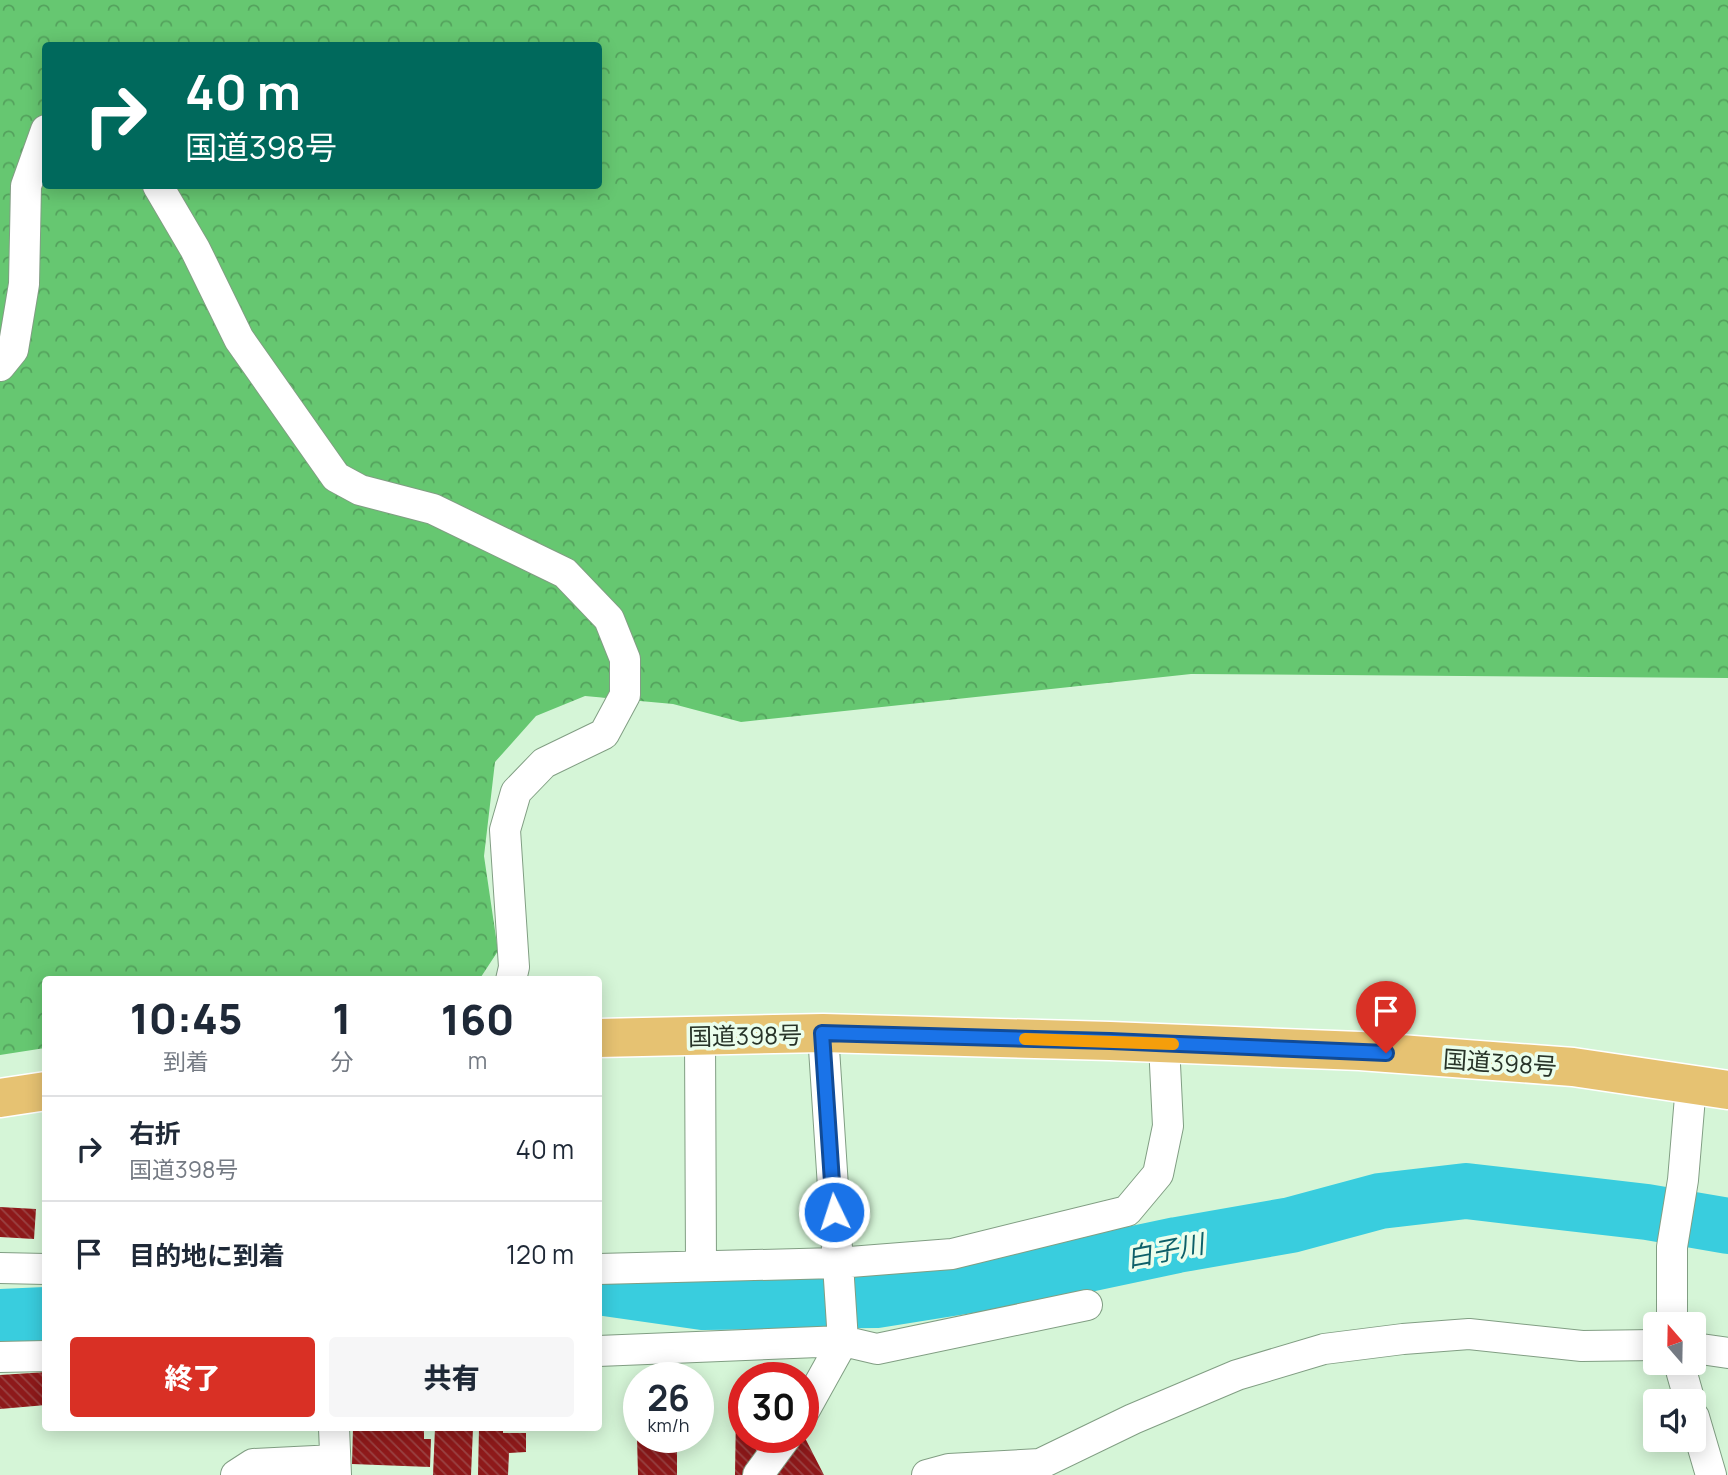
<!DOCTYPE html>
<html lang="ja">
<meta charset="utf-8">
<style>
body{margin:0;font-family:Manrope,"Noto Sans JP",sans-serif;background:#f6f6f7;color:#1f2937;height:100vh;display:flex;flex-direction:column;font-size:26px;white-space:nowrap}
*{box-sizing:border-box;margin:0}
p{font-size:23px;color:#747a83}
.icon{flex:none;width:38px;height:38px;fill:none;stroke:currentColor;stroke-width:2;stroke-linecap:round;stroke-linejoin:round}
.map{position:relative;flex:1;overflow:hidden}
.panel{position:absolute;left:42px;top:976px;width:560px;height:455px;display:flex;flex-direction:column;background:#fff;border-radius:7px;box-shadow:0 4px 18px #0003}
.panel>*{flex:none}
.guide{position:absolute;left:42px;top:42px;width:560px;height:147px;border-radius:7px;box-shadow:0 4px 18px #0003;background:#00695c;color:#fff;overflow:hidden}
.needle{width:46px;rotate:340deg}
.fabs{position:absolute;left:1643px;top:1312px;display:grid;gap:14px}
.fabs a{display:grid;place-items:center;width:63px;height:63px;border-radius:7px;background:#fff;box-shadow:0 4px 18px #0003;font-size:35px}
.speed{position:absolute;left:623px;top:1362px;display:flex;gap:14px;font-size:35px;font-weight:700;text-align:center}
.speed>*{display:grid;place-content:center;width:91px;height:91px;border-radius:50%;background:#fff;box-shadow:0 4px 18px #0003;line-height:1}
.speed small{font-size:18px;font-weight:400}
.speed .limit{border:10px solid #d22;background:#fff;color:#111}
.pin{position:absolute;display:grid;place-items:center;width:60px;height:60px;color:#fff;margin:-72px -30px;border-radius:50% 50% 50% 0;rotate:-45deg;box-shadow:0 0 7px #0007}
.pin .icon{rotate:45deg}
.me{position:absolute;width:77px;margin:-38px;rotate:356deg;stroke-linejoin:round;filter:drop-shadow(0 0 5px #0008)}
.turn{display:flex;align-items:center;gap:24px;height:147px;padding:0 28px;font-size:32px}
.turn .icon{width:91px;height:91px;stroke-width:2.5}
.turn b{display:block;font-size:49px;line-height:60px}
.eta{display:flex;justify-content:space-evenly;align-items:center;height:119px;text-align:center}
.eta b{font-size:42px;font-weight:800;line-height:49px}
.primary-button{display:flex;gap:14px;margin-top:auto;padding:14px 28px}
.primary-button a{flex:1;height:80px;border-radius:7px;background:#d93025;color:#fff;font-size:28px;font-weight:800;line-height:80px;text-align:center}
.primary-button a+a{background:#f6f6f7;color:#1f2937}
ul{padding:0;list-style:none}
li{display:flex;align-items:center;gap:21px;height:105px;padding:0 28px;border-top:2px solid #e0e1e3}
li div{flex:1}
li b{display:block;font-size:26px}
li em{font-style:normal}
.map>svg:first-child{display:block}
.forest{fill:url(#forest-crowns);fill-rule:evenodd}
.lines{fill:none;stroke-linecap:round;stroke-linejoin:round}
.river{stroke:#39cdde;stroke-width:56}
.building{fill:url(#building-back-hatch)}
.street-casing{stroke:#819e83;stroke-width:32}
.highway-casing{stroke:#fff;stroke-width:41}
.street{stroke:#fff;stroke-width:30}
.highway{stroke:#e6c272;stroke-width:38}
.route-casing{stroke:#114b97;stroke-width:18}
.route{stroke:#1a73e8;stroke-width:12}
.slow{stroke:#f59e0b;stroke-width:12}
.labels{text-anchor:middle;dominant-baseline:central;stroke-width:7;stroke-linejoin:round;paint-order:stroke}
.street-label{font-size:24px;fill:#283429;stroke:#ebfeec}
.water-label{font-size:26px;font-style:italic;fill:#0e6069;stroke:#ebfeec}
</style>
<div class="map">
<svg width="1728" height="1475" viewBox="0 0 1728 1475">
<defs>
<pattern id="forest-crowns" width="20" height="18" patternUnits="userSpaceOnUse" patternTransform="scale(1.75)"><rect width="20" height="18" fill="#66c771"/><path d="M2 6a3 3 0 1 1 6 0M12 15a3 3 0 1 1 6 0" fill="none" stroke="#54a25d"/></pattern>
<pattern id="building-back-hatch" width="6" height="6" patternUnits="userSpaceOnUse" patternTransform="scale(1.75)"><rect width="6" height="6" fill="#8e191a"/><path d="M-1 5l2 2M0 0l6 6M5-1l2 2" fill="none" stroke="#9a4343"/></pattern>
</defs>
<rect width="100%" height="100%" fill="#d5f5d7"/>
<path class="forest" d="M0,0H1728V678L1191,674L741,722L673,704L585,696L536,716L495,762L484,856L498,951L479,980H46L45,1048L0,1055ZM46,46H598V186H46Z"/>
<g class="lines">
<path class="river" d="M598,1287L703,1302L876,1300L1040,1274L1177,1245L1291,1225L1380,1201L1466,1191L1647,1212L1728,1226
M0,1317L46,1315"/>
</g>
<path class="building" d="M0,1207L36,1209L34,1239L0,1237Z
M46,1372V1405L0,1409V1375Z
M736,1410H744V1437H767V1445H756V1459L748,1462L747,1475H735Z
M353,1428H424V1439H431L430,1467L352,1464Z
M435,1428H473L471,1475H433Z
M479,1428H503V1433H526V1452L509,1453L508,1475H478Z
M637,1437H677V1475H638Z
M805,1438L824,1475H775L798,1440Z"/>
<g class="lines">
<g class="street-casing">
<path id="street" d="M158,186L195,249L239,339L336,477L360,490L433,509L565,573L609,619L625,659V695L604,734L544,763L516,792L505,830L514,967L511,980
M0,366L13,350L24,284L26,186L46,130
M700,1036L701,1266
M0,1268L46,1269
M598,1269L837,1263L952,1254L1127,1211L1158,1174L1168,1126L1164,1044
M1672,1325V1247L1683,1180L1691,1085
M1694,1348L1728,1353
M598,1351L843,1341L877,1349L1087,1305
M0,1357L46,1356
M1679,1363L1690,1402
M803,1413L843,1341L823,1033
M1694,1417L1711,1475
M334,1428L336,1475
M236,1475L253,1464L335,1460
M758,1475L786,1437
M927,1475L949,1469L1040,1464L1133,1419L1237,1375L1324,1349L1403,1339L1469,1334L1582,1346L1656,1345"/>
</g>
<g class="highway-casing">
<path id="highway" d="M598,1038L823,1033L1110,1041L1360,1051L1573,1067L1728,1090
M0,1098L46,1091"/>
</g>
<use href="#street" class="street"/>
<use href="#highway" class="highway"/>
</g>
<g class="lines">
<g class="route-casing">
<path id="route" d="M834,1212L822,1033L1110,1041L1386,1053"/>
</g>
<use href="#route" class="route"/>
<path class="slow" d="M1025,1039L1173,1044"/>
</g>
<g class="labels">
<g class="street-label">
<text transform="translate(745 1035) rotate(-1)">国道398号</text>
<text transform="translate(1500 1062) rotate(4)">国道398号</text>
</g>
<g class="water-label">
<text transform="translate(1165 1250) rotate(-11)">白子川</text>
</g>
</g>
</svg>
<div class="fabs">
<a><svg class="needle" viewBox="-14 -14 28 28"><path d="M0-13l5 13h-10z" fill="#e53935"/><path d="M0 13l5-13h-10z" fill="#747a83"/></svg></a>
<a><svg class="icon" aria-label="sound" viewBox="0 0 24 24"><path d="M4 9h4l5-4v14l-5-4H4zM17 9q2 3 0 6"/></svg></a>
</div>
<div class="speed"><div>26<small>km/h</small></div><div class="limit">30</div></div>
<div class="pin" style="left:1386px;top:1053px;background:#d93025"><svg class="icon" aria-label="arrive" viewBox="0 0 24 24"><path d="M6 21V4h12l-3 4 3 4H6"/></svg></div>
<svg class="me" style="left:834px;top:1212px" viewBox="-20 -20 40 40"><circle r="17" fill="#1a73e8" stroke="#fff" stroke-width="3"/><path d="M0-11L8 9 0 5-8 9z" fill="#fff"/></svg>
<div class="guide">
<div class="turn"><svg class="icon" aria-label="right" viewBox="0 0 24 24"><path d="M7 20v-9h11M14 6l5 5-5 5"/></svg><div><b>40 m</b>国道398号</div></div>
</div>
<section class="panel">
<div class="eta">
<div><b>10:45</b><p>到着</p></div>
<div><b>1</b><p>分</p></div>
<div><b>160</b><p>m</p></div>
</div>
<ul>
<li><svg class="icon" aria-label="right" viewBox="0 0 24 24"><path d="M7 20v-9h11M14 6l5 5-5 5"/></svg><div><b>右折</b><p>国道398号</p></div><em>40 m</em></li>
<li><svg class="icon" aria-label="arrive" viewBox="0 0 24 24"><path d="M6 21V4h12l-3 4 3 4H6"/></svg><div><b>目的地に到着</b></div><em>120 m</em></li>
</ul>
<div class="primary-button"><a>終了</a><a>共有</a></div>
</section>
</div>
